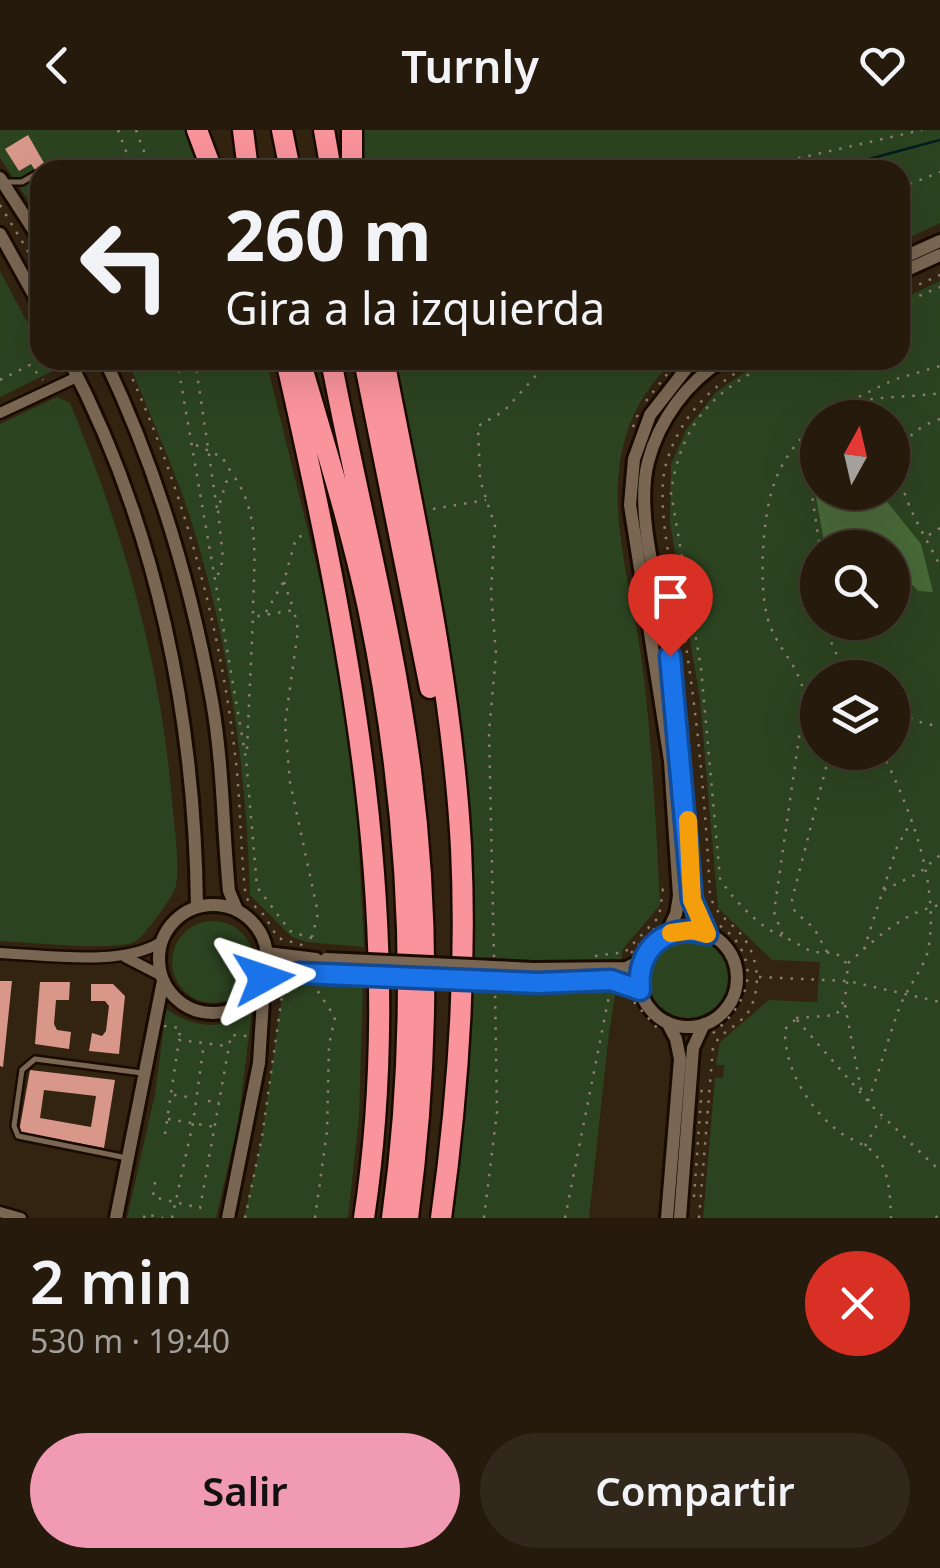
<!DOCTYPE html>
<html lang="es">
<meta charset="utf-8">
<style>
body{margin:0;font-family:"Noto Sans",sans-serif;background:#32271b;color:#f1f3f6;height:100vh;display:flex;flex-direction:column;font-size:38px;white-space:nowrap}
*{box-sizing:border-box;margin:0}
p{font-size:32px;color:#a4a19d}
.icon{flex:none;width:55px;height:55px;fill:none;stroke:currentColor;stroke-width:2;stroke-linecap:round;stroke-linejoin:round}
.map{position:relative;height:1088px;overflow:hidden}
.side{display:flex;flex-direction:column;background:#261a0d;flex:1}
.side>*{flex:none}
.banner{position:absolute;left:30px;top:30px;width:880px;height:210px;border-radius:30px;box-shadow:0 10px 40px #0002,0 0 0 2px #42382e;background:#261a0d;color:#f1f3f6;overflow:hidden}
.needle{width:65px;rotate:8deg}
.controls{position:absolute;left:800px;top:270px;display:grid;gap:20px}
.controls a{display:grid;place-items:center;width:110px;height:110px;border-radius:50%;background:#261a0d;box-shadow:0 10px 40px #0002,0 0 0 2px #42382e;font-size:50px}
.pin{position:absolute;display:grid;place-items:center;width:85px;height:85px;color:#fff;margin:-102px -42px;border-radius:50% 50% 50% 0;rotate:-45deg;box-shadow:0 0 10px #0007}
.pin .icon{rotate:45deg}
.me{position:absolute;width:110px;margin:-55px;rotate:85deg;stroke-linejoin:round;filter:drop-shadow(0 0 8px #0008)}
.turn{display:flex;align-items:center;gap:35px;height:210px;padding:0 30px;font-size:45px}
.turn .icon{width:130px;height:130px;stroke-width:2.5}
.turn b{display:block;font-size:70px;line-height:85px}
.round{display:grid;place-items:center;flex:none;width:105px;height:105px;border-radius:52px;background:#32271b}
.summary{display:flex;align-items:center;justify-content:space-between;height:170px;padding:0 30px}
h1{font-size:60px;font-weight:600;line-height:75px}
.cta{display:flex;gap:20px;margin-top:auto;padding:20px 30px}
.cta a{flex:1;height:115px;border-radius:60px;background:#f19ab4;color:#111;font-size:40px;font-weight:600;line-height:115px;text-align:center}
.cta a+a{background:#32271b;color:#f1f3f6}
header{display:flex;justify-content:space-between;align-items:center;height:130px;padding:0 30px;background:#261a0d;font-size:45px;font-weight:600}
.map>svg:first-child{display:block}
.green{fill:#2c4320;fill-rule:evenodd}
.forest{fill:#496938}
.lines{fill:none;stroke-linecap:round;stroke-linejoin:round}
.stream{stroke:#021c1f;stroke-width:2.5}
.building{fill:#d9978a;fill-rule:evenodd}
.service-casing{stroke:#1a0b00;stroke-width:10}
.minor-casing{stroke:#1a0b00;stroke-width:15}
.tertiary-casing{stroke:#1a0b00;stroke-width:18}
.motorway-casing{stroke:#1a0b00;stroke-width:25}
.path{stroke:#8d7f70;stroke-width:2.5;stroke-dasharray:2.5 8;stroke-linecap:butt}
.service{stroke:#7a6753;stroke-width:5}
.minor{stroke:#7a6753;stroke-width:10}
.tertiary{stroke:#7a6753;stroke-width:12}
.motorway{stroke:#f9939c;stroke-width:20}
.tertiary-bridge-casing{stroke:#1a0b00;stroke-width:18;stroke-linecap:butt}
.tertiary-bridge{stroke:#7a6753;stroke-width:12}
.route-casing{stroke:#114b97;stroke-width:25}
.route{stroke:#1a73e8;stroke-width:18}
.slow{stroke:#f59e0b;stroke-width:18}
</style>
<header><svg class="icon" aria-label="back" viewBox="0 0 24 24"><path d="M15 5l-7 7 7 7"/></svg>Turnly<svg class="icon" aria-label="heart" viewBox="0 0 24 24"><path d="M12 20l-8-8c-3-5 5-10 8-4 3-6 11-1 8 4z"/></svg></header>
<div class="map">
<svg width="940" height="1088" viewBox="0 0 940 1088">
<rect width="100%" height="100%" fill="#332311"/>
<path class="green" d="M0,0H186L201,40H40V88L0,28Z
M360,0H940V93L900,112V40H359Z
M0,141L40,216V230H47L53,241L0,267Z
M940,151V1088H703L715,948H723L724,935H716L720,912L769,870L817,872L820,832L772,830L718,778L700,569L670,393L671,334L686,300L716,262L748,240L770,230H900V170ZM818,288H892V362H818ZM818,418H892V492H818ZM818,548H892V622H818Z
M128,230H266L327,479L344,578L356,661L364,817L306,812L292,807L250,765C246,637 229,510 190,387C173,334 148,282 128,230Z
M391,230H674C582,318 627,425 642,532C652,612 656,693 660,775L623,819L609,903L589,1088H454L469,947V763Z
M57,267L70,273C123,401 161,533 172,671C174,698 180,729 176,755C174,766 146,804 136,811C121,822 25,812 0,811V294Z
M172 832a41 41 0 1 1 82 0a41 41 0 1 1-82 0Z
M645 848a42 42 0 1 1 84 0a42 42 0 1 1-84 0Z
M315,852L363,854L359,987L348,1088H244L262,1007L282,866L295,857Z
M166,879C196,899 222,901 252,880L238,994L216,1088H127L155,964Z"/>
<path class="forest" d="M817,300L818,362L880,363L921,414L933,462L918,461L907,449L902,425H893L892,418L825,417L807,317Z"/>
<g class="lines">
<path class="stream" d="M828,40L940,10"/>
</g>
<path class="building" d="M28,5L48,40H40V48L31,34L19,41L5,19Z
M0,851H12L3,937L0,936Z
M40,852H70L69,870H56L54,894L57,900L71,902L69,919L35,914Z
M91,854H113L125,866L119,924L89,921L92,903L102,906L106,901L109,876L105,871H91Z
M30,940L115,950L104,1018L19,1002ZM44,960L96,966L91,997L40,988Z"/>
<g class="lines">
<g class="service-casing">
<path id="service" d="M4,52H22L36,44L40,50
M127,1028L18,1006L14,996L22,940L35,929L142,943"/>
</g>
<g class="minor-casing">
<path id="minor" d="M0,283L77,247
M0,823C46,825 122,837 161,812
M125,827L160,845
M0,1082L21,1088"/>
</g>
<g class="tertiary-casing">
<path id="tertiary" d="M0,48L40,110
M0,104L40,176
M900,129L940,111
M900,143L940,125
M69,230C157,398 195,588 197,777
M105,230C156,337 191,454 212,571C223,633 223,699 229,761L237,780
M159 829a54 54 0 1 1 108 0a54 54 0 1 1-108 0Z
M639 848a49 49 0 1 1 98 0a49 49 0 1 1-98 0Z
M707,803L696,786L692,770C688,689 681,608 670,527C662,470 634,387 648,332C659,290 687,252 723,230
M666,805L676,784L679,766L670,631L630,375L634,329L650,285L693,230
M267,823L316,829
M534,839L626,838L642,830
M264,848L317,844
M538,853L611,850L640,860
M667,892L676,909L680,929L667,1088
M116,1088L163,851
M228,1088L259,933L264,854
M680,1088L693,918L704,894"/>
</g>
<g class="motorway-casing">
<path id="motorway" d="M197,0L212,40
M243,0L248,40
M282,0L290,40
M324,0L331,40
M352,0V40
M286,230C350,512 408,799 364,1088
M300,230C324,313 350,394 368,478C410,679 420,885 392,1088
M331,230C357,367 393,502 411,641C430,789 428,940 408,1088
M364,230L430,558
M384,230C415,391 452,553 461,717C467,842 458,965 441,1088"/>
</g>
<path class="path" d="M118,0L133,40
M136,0L151,40
M747,40L922,0
M900,58L940,42
M0,75L40,141
M900,163L940,145
M900,174L940,157
M124,230C181,353 219,489 235,624C241,671 240,720 246,768L264,785L278,808L309,817
M177,230L246,629L257,757L290,801L311,808L312,816
M195,230L217,379
M777,230C715,258 680,294 671,363L701,538L720,748C729,766 763,801 783,806
M0,250L30,235L43,250
M646,271L672,238
M840,276L893,250L940,236
M822,288C850,263 905,269 940,263
M940,289C861,315 918,390 940,436
M633,297L639,281
M803,306L820,418
M196,315L222,327L234,347
M433,379L486,370
M929,405L940,398
M218,445L223,429L218,380L226,352L235,348C262,387 253,440 253,485
M284,452L293,478
M266,482L284,451L296,408L304,405
M827,492L828,505L847,548
M892,577L916,591L940,597
M247,619L253,487L294,480L298,500L285,594L290,652L318,783L312,807
M884,760L919,743L940,725
M712,789C719,796 730,802 736,811C762,847 740,881 712,904
M864,819L897,717L912,690
M827,822L814,798L795,782L792,770L830,622
M631,823L660,793
M595,826L625,822L659,787L663,759H666
M494,827L489,602L496,524L491,462L495,396L480,350L478,296L504,281L550,230
M848,833C877,808 902,783 940,775
M759,847L848,851L940,872
M634,872L658,899
M845,875L862,965
M796,888L836,885C847,869 848,854 847,834L836,823L812,822L783,806L774,782L805,566C796,531 783,526 771,498C757,467 762,387 774,354C782,330 799,308 818,292
M795,890L785,899C784,938 808,977 838,1001C848,1009 863,1013 872,1021C890,1039 890,1064 891,1088
M797,890L873,977L940,1041
M164,896L180,898L179,909
M174,965L187,967
M208,971L219,972
M868,971C880,940 888,908 900,876C908,857 922,841 928,821C940,754 911,681 882,622
M168,989L215,997
M165,1004L179,910L227,916
M865,1016L881,988
M155,1052L153,1067L200,1078L231,905L248,906
M694,1067L702,955
M144,1088L145,1084L163,1088
M172,1088L193,993L204,913
M245,1088L262,1007L282,866L295,857
M315,1088L327,1001L329,915L335,887L315,857
M484,1088L497,982L495,860
M565,1088L610,861
M699,1088L713,917C721,900 743,895 751,877C762,852 757,822 739,802C726,788 716,785 710,765C706,684 699,603 687,523C680,472 653,382 666,334C680,285 714,252 759,230
M936,1088L940,1079"/>
<use href="#service" class="service"/>
<use href="#minor" class="minor"/>
<use href="#tertiary" class="tertiary"/>
<use href="#motorway" class="motorway"/>
<g class="tertiary-bridge-casing">
<path id="tertiary-bridge" d="M326,829L534,839
M326,843L538,853"/>
</g>
<use href="#tertiary-bridge" class="tertiary-bridge"/>
</g>
<g class="lines">
<g class="route-casing">
<path id="route" d="M264,848L299,843L538,853L611,850L640,860C636,819 666,792 707,804L692,770L670,526"/>
</g>
<use href="#route" class="route"/>
<path class="slow" d="M671,803L693,800L707,804L692,770L688,690"/>
</g>
</svg>
<div class="controls">
<a><svg class="needle" viewBox="-14 -14 28 28"><path d="M0-13l5 13h-10z" fill="#e53935"/><path d="M0 13l5-13h-10z" fill="#a4a19d"/></svg></a>
<a><svg class="icon" aria-label="search" viewBox="0 0 24 24"><circle cx="10" cy="10" r="6"/><path d="M15 15l6 6"/></svg></a>
<a><svg class="icon" aria-label="layers" viewBox="0 0 24 24"><path d="M12 4l9 5-9 5-9-5zM3 14l9 5 9-5"/></svg></a>
</div>
<div class="pin" style="left:670px;top:526px;background:#d93025"><svg class="icon" aria-label="arrive" viewBox="0 0 24 24"><path d="M6 21V4h12l-3 4 3 4H6"/></svg></div>
<svg class="me" style="left:264px;top:848px" viewBox="-20 -20 40 40"><path d="M0-17L14 15 0 8-14 15z" fill="#1a73e8" stroke="#fff" stroke-width="4"/></svg>
<div class="banner">
<div class="turn"><svg class="icon" aria-label="left" viewBox="0 0 24 24"><path d="M17 20v-9H6M10 6l-5 5 5 5"/></svg><div><b>260 m</b>Gira a la izquierda</div></div>
</div>
</div>
<section class="side">
<div class="summary"><div><h1>2 min</h1><p>530 m · 19:40</p></div><a class="round" style="background:#d93025;color:#fff"><svg class="icon" aria-label="close" viewBox="0 0 24 24"><path d="M6 6l12 12M18 6L6 18"/></svg></a></div>
<div class="cta"><a>Salir</a><a>Compartir</a></div>
</section>
